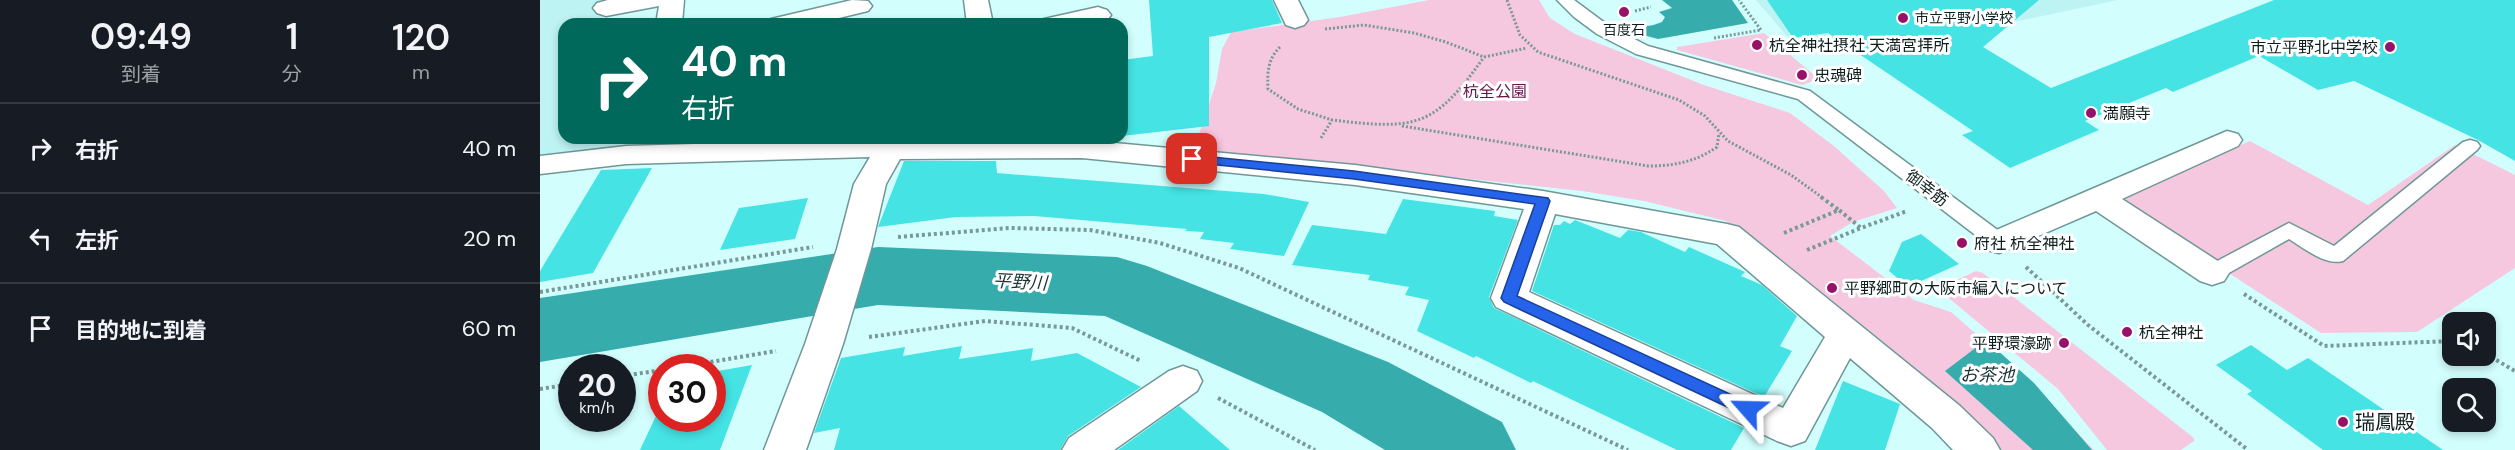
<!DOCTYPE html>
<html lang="ja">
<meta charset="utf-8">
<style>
body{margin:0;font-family:"DM Sans","Noto Sans JP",sans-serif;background:#242831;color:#f1f3f6;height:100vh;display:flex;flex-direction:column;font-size:22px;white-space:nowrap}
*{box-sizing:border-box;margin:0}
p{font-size:20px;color:#9ea1a6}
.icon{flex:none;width:33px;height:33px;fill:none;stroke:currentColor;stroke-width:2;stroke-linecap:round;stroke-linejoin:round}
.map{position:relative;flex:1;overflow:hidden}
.side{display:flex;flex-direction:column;background:#171b24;width:540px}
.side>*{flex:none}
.hud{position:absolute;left:18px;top:18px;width:570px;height:126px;border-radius:18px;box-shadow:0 3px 9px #0003;background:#00695c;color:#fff;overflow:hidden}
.tools{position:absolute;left:1902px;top:312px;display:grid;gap:12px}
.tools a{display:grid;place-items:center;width:54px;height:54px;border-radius:12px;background:#171b24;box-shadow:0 3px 9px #0003;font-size:30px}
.speed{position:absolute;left:18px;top:354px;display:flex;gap:12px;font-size:30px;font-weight:700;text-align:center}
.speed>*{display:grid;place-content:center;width:78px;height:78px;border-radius:50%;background:#171b24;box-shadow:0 3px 9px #0003;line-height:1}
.speed small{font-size:15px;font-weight:400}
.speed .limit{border:9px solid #d22;background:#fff;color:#111}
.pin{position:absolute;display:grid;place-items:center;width:51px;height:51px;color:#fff;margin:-26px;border-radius:12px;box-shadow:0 3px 9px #0006}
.me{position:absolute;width:66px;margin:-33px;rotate:295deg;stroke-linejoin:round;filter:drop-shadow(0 0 4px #0008)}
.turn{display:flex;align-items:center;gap:21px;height:126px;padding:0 24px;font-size:27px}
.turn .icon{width:78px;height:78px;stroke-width:2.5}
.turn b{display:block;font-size:42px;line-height:51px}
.eta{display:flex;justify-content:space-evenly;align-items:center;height:102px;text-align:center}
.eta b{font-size:36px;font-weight:600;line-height:42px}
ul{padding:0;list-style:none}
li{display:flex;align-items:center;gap:18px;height:90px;padding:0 24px;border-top:2px solid #363941}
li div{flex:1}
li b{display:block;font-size:22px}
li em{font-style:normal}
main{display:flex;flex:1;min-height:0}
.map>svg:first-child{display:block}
.built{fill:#bef3f3}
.green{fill:#f6c8df}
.water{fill:#37acad}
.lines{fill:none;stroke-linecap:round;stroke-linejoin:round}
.river{fill:#37acad;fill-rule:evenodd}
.building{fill:#45e3e4}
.lane-casing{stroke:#6f9797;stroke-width:3}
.street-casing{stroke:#6f9797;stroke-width:3}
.path-far1{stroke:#799898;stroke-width:3;stroke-dasharray:2 2;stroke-linecap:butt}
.path{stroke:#799898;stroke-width:4;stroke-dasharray:3 3;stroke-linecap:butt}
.lane{fill:#fff;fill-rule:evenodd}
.street{fill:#fff;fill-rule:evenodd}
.route{fill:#2563eb;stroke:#184099;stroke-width:1.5}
.poi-dot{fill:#961269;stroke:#fff;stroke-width:2}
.labels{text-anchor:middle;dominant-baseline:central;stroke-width:6;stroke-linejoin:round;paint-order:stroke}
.far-poi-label{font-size:14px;fill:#0f1f1f;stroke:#fff;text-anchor:start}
.poi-label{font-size:16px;fill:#0f1f1f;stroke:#fff;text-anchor:start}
.park-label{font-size:16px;fill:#651448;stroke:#fff}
.street-label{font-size:16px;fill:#0f1f1f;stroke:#fff}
.water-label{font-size:18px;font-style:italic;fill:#1a3333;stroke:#fff}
.near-poi-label{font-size:20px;fill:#0f1f1f;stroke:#fff;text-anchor:start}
</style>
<main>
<section class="side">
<div class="eta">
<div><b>09:49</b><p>到着</p></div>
<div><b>1</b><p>分</p></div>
<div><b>120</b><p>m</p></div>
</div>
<ul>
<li><svg class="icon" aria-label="right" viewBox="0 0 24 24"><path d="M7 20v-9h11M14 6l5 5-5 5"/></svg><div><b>右折</b></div><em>40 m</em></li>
<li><svg class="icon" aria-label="left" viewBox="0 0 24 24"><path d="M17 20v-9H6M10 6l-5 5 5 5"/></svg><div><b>左折</b></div><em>20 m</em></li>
<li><svg class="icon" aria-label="arrive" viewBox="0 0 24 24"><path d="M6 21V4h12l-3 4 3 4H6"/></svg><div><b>目的地に到着</b></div><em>60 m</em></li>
</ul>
</section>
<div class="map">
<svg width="1975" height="450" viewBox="0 0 1975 450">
<rect width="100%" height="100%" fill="#d3fefe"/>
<path class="built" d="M0,0H69L61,24H24V138H206L200,152L0,165Z
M1216,0H1578L1384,41L1346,35L1262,54Z"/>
<path class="green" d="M889,0H999L1010,18L1035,34L1164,85L1250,113L1294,146L1344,191L1357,208L1313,222L1290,236L1374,300L1411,312L1468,362L1554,450H1462L1439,424L1365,361L1269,289L1186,221L1104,201L1042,191L654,149L676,83L682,49L691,32L800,17Z
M1224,33L1279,79L1262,85L1137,50V47Z
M1710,141L1828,205L1915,145L1975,175V268L1877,332L1781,333L1575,199Z
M1436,271L1443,273L1654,438V441L1641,450H1567L1518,389L1399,290L1400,288Z"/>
<path class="water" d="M1122,0H1192L1208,23L1118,39L1092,32L1083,24L1092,22C1102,29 1112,26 1122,22L1125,17L1119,12L1132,8Z
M1446,340L1494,383L1552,450H1493L1405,371Z"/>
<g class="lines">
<path class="river" d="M338,247L577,257L607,266L848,362L962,422L976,450H845L782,412L565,316L338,305L0,362V298Z"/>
</g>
<path class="building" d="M609,0H732L742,23L669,37V126L582,136V60L613,56Z
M1227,0H1499L1443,47L1511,88L1734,0H1975V161L1938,140L1814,81L1778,90L1719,56L1633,92L1626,88L1545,121L1559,130L1470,168L1422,135L1433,131L1288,33L1253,38Z
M364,161H456L457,173L724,194L769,202L744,256L690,249L694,243L660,239L664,232L645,231L647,229L494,216L416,217L338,227Z
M112,168L53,273L0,282V271L61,170Z
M268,198L255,239L180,250L199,208Z
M863,199L955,211L954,216L978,220L949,297L954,308L1204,428L1191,450H1137L993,381L991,383L936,356L934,358L877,331L889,300L865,295L869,287L828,280L830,275L752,265L772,225L846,234Z
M1035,220L1080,238L1088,230L1101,232L1145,252L1149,247L1205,272L1201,276L1222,285L1257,316L1240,346L1252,351L1224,397L992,291L1014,225H1020L1024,221L1030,224Z
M1381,234L1419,264L1368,287L1349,271L1362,242Z
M1711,345L1747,370L1768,358L1903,450H1783L1707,394L1712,391L1676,365Z
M422,346L419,359L493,348L491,361L537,353L601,387L528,436L520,450H294L300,428L274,433L301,358L365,347L363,356Z
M212,365L180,450H100L122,403V418H172V372Z
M1303,381L1360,404L1345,450H1275Z
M639,406L690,450H578Z"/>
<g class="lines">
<g class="lane-casing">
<path id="lane" d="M1017,0H1034L1069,26L1108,46L1270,91L1467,237L1470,242L1467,247L1459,249L1451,247L1258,99L1096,54L1057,34L1034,17Z
M1930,140L1937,142L1940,146L1937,150L1803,261C1785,266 1764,248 1749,239L1680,278L1672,281L1664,278L1661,273L1664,268L1749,223L1794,246L1923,142Z"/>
</g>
<g class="street-casing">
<path id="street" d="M68,0H144L142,24H116L119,6L66,16L57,13L53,8L57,3Z
M312,0L328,1L332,6L328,11L274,24H227L231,19Z
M424,0H448L453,24H427Z
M734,0H758L768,20L764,25L755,28L746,25Z
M558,7L567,10L571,15L567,20L551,24H500L504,19Z
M1687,131L1698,134L1702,140L1698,146L1582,199L1684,265L1689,273L1684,281L1672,285L1660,281L1556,211L1459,253L1447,250L1442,242L1447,234Z
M326,139L350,141L542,140L815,165L1003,191L1187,224L1199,227L1420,406L1453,438L1460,450H1413L1392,428L1310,358L1265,441L1251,446L1237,441L956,307L951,298L984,209L815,185L542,158L360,159L346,184L331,249L303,344L266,450H224L265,344L297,249L314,184L330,157L86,164L0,174V156L86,146ZM1015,214L1177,244L1285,337L1243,408L989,292Z
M643,366L657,371L662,381L657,391L574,450H522L529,438L629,371Z"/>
</g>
<path class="path-far1" d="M967,0L980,35L998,52L1139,100L1165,116L1188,141L1251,175L1283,198
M1095,11L1111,7
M785,29L824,25L874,33L906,42L944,57L987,48
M1174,38L1221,30L1199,0
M740,47C728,59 727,72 728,89L758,109L792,120
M862,126L1108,166C1134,166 1155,162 1177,147L1179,133
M781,138L792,120C876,130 894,128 944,57"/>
<path class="path" d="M1281,197L1299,210
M1244,233L1299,210L1321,228L1367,211
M358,237L470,228L550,230L620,243L699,268L1088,450
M1267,250L1321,228
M1486,267L1548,325L1708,450
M0,292L273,247
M1704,294L1784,346L1912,341
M329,337L445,321L532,328L601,361
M1946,354L1975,371
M135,368L236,351
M82,376L122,370
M0,389L32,384
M678,398L775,450"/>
<use href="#lane" class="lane"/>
<use href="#street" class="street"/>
</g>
<path class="route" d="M652,155L814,171L1008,198L1010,201L977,296L1214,405L1216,409L1214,414L1208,416L1202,414L964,302L961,298L995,204L814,179L648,162L646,159Z"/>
<g class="poi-dot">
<circle cx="1084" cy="12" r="6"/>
<circle cx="1363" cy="18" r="6"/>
<circle cx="1217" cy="45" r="6"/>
<circle cx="1850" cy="47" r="6"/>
<circle cx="1262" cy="75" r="6"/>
<circle cx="1551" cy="113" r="6"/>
<circle cx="1422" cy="243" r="6"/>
<circle cx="1292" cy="288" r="6"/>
<circle cx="1587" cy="332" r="6"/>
<circle cx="1524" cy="343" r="6"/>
<circle cx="1803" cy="422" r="6"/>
</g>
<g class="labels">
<g class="far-poi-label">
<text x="1375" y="18">市立平野小学校</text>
<text x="1084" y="30" text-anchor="middle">百度石</text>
</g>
<g class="poi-label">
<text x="1229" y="45">杭全神社摂社 天満宮拝所</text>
<text x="1838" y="47" text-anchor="end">市立平野北中学校</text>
<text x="1274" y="75">忠魂碑</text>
<text x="1563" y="113">満願寺</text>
<text x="1434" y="243">府社 杭全神社</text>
<text x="1304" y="288">平野郷町の大阪市編入について</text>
<text x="1599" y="332">杭全神社</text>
<text x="1512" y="343" text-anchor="end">平野環濠跡</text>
</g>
<g class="park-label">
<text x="955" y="91">杭全公園</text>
</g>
<g class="street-label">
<text transform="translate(1387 188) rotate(37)">御幸筋</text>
</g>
<g class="water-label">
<text transform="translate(480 282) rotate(3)">平野川</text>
<text x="1447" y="375">お茶池</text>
</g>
<g class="near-poi-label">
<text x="1815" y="422">瑞鳳殿</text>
</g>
</g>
</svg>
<div class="tools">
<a><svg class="icon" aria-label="sound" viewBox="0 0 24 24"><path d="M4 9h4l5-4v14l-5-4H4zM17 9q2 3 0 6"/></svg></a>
<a><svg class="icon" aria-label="search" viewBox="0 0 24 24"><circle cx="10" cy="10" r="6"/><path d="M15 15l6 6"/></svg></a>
</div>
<div class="speed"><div>20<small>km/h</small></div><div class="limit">30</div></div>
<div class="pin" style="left:652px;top:159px;background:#d93025"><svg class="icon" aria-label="arrive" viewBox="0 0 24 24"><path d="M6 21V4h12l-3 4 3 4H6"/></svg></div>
<svg class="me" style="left:1208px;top:409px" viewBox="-20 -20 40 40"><path d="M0-17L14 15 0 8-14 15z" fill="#2563eb" stroke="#fff" stroke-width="4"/></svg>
<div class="hud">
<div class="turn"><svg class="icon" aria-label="right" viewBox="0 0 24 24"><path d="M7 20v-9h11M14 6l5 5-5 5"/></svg><div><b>40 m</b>右折</div></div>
</div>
</div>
</main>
